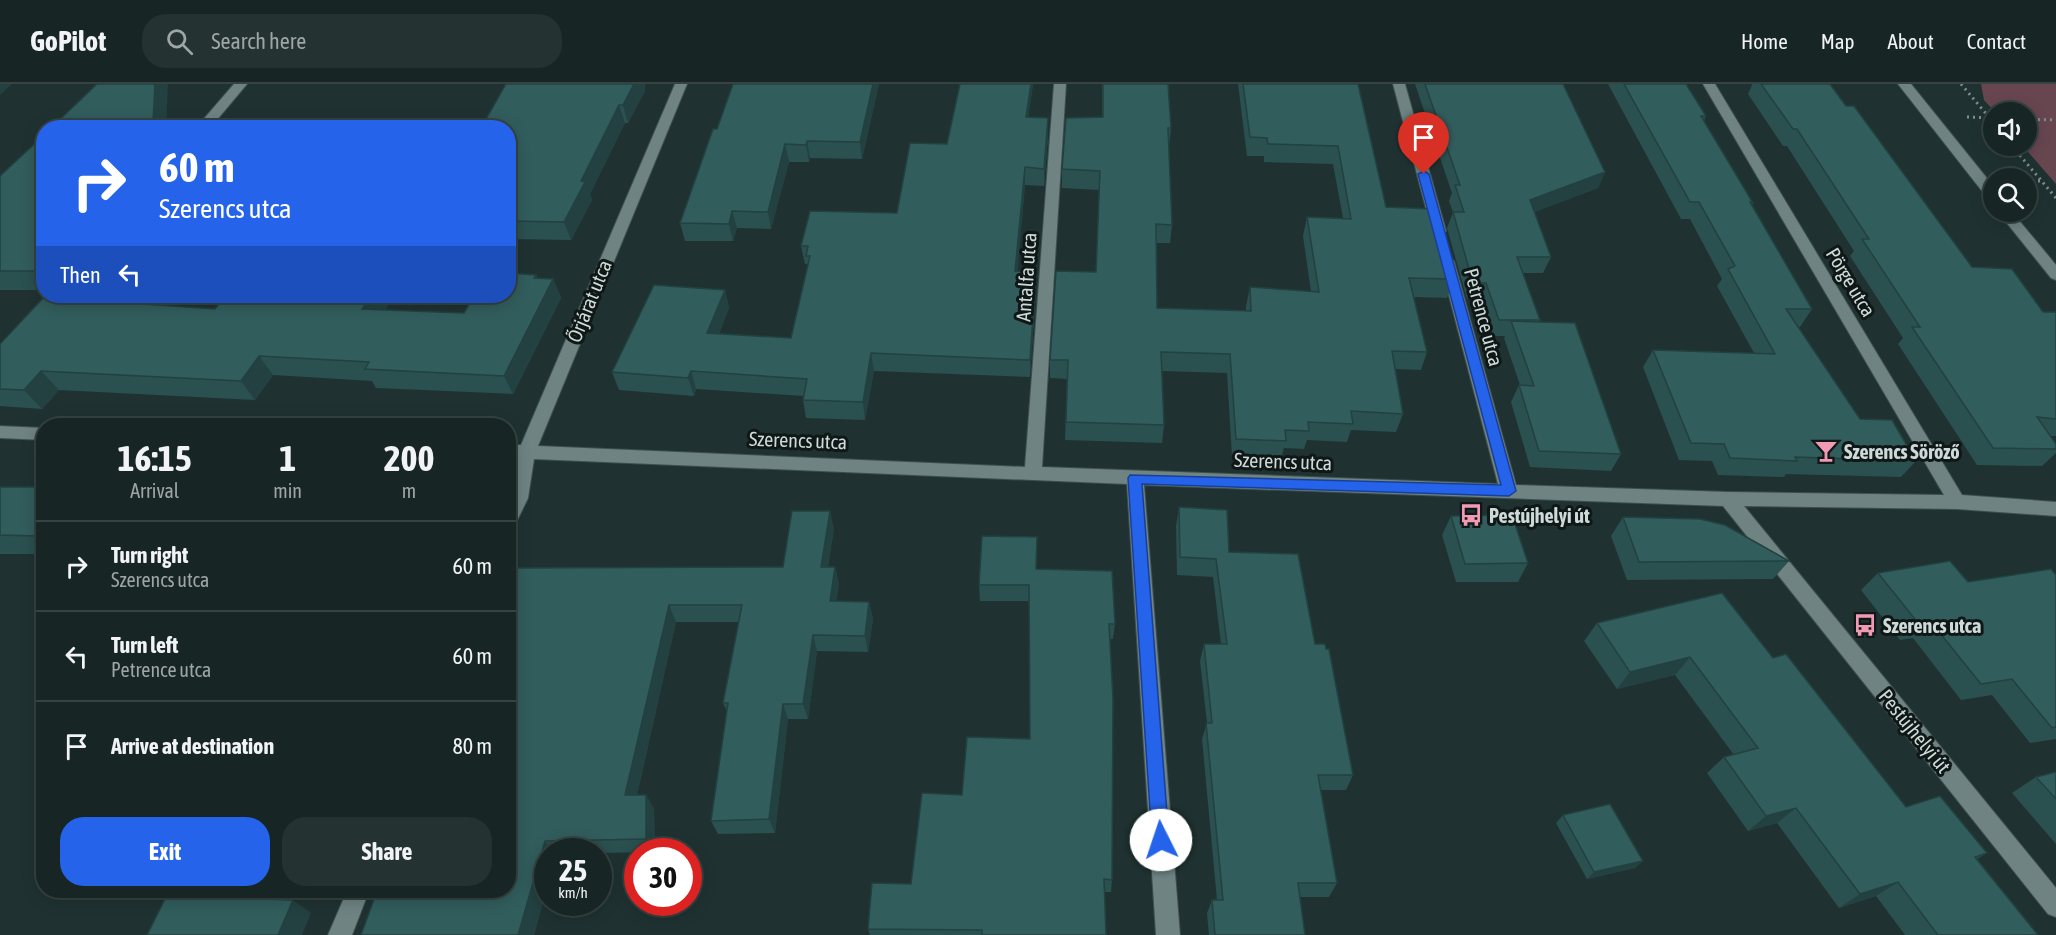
<!DOCTYPE html>
<meta charset="utf-8">
<style>
body{margin:0;font-family:"Asap Condensed",sans-serif;background:#243232;color:#f1f3f6;height:100vh;display:flex;flex-direction:column;font-size:22px;white-space:nowrap}
*{box-sizing:border-box;margin:0}
p{font-size:20px;color:#9ea5a7}
.icon{flex:none;width:33px;height:33px;fill:none;stroke:currentColor;stroke-width:2;stroke-linecap:round;stroke-linejoin:round}
.map{position:relative;flex:1;overflow:hidden}
.details{position:absolute;left:36px;top:334px;width:480px;height:480px;display:flex;flex-direction:column;background:#172625;border-radius:24px;box-shadow:0 3px 15px #0003,0 0 0 2px #364342}
.details>*{flex:none}
.top-card{position:absolute;left:36px;top:36px;width:480px;height:183px;border-radius:24px;box-shadow:0 3px 15px #0003,0 0 0 2px #364342;background:#2563eb;color:#fff;overflow:hidden}
.controls{position:absolute;left:1983px;top:18px;display:grid;gap:12px}
.controls a{display:grid;place-items:center;width:54px;height:54px;border-radius:50%;background:#172625;box-shadow:0 3px 15px #0003,0 0 0 2px #364342;font-size:30px}
.speed{position:absolute;left:534px;top:754px;display:flex;gap:12px;font-size:30px;font-weight:700;text-align:center}
.speed>*{display:grid;place-content:center;width:78px;height:78px;border-radius:50%;background:#172625;box-shadow:0 3px 15px #0003,0 0 0 2px #364342;line-height:1}
.speed small{font-size:15px;font-weight:400}
.speed .limit{border:9px solid #d22;background:#fff;color:#111}
.pin{position:absolute;display:grid;place-items:center;width:51px;height:51px;color:#fff;margin:-62px -26px;border-radius:50% 50% 50% 0;rotate:-45deg;box-shadow:0 0 6px #0007}
.pin .icon{rotate:45deg}
.me{position:absolute;width:66px;margin:-33px;rotate:356deg;stroke-linejoin:round;filter:drop-shadow(0 0 4px #0008)}
.turn{display:flex;align-items:center;gap:21px;height:126px;padding:0 24px;font-size:27px}
.turn .icon{width:78px;height:78px;stroke-width:2.5}
.turn b{display:block;font-size:42px;line-height:51px}
.then{display:flex;align-items:center;height:57px;padding:0 24px;background:#0003;gap:12px;font-size:22px}
.eta{display:flex;justify-content:space-evenly;align-items:center;height:102px;text-align:center}
.eta b{font-size:36px;font-weight:700;line-height:42px}
.action{display:flex;gap:12px;margin-top:auto;padding:12px 24px}
.action a{flex:1;height:69px;border-radius:24px;background:#2563eb;color:#fff;font-size:24px;font-weight:700;line-height:69px;text-align:center}
.action a+a{background:#243232;color:#f1f3f6}
ul{padding:0;list-style:none}
li{display:flex;align-items:center;gap:18px;height:90px;padding:0 24px;border-top:2px solid #364342}
li div{flex:1}
li b{display:block;font-size:22px}
li em{font-style:normal}
header{display:flex;align-items:center;gap:36px;box-sizing:border-box;height:84px;padding:0 30px;background:#172625;border-bottom:2px solid #364342}
header strong{font-size:28px}
nav{display:flex;gap:33px;margin-inline-start:auto;font-size:21px}
.search{width:420px;height:54px;background:#243232;display:flex;align-items:center;gap:15px;box-sizing:border-box;padding:0 21px;border-radius:24px;color:#9ea5a7;font-size:22px}
.map>svg:first-child{display:block}
.green{fill:#674650}
.lines{fill:none;stroke-linecap:round;stroke-linejoin:round}
.street-casing{stroke:#3f4f4f;stroke-width:2}
.path{stroke:#7e8e8d;stroke-width:3;stroke-dasharray:2 4;stroke-linecap:butt}
.street{fill:#6e8382;fill-rule:evenodd}
.wall{fill:#2a504f}
.shaded-wall{fill:#224140}
.building{fill:#315d5c;stroke:#224140;stroke-width:1.5}
.route{fill:#2563eb;stroke:#184099;stroke-width:1.5}
.labels{text-anchor:middle;dominant-baseline:central;stroke-width:6;stroke-linejoin:round;paint-order:stroke}
.street-label{font-size:20px;fill:#cedad9;stroke:#0f1817}
.poi-label{font-size:20px;font-weight:bold;fill:#cedad9;stroke:#0f1817;text-anchor:start}
</style>
<header>
<strong>GoPilot</strong>
<div class="search"><svg class="icon" aria-label="search" viewBox="0 0 24 24"><circle cx="10" cy="10" r="6"/><path d="M15 15l6 6"/></svg>Search here</div>
<nav><a>Home</a><a>Map</a><a>About</a><a>Contact</a></nav>
</header>
<div class="map">
<svg width="2056" height="851" viewBox="0 0 2056 851">
<rect width="100%" height="100%" fill="#1f3231"/>
<path class="green" d="M1981,0H2056V100L2023,62H2026V28H1995L1984,16Z"/>
<g class="lines">
<g class="street-casing">
<path id="street" d="M234,0H247L210,44H196Z
M675,0H687L538,362L1025,383L1054,0H1066L1042,383L1498,400L1440,177L1447,172L1454,177L1516,401L1728,408L1944,411L1703,0H1715L1962,411L2056,418V432L1957,425L1744,422L2056,804V833L2048,830L1723,422L1144,401L1180,851H1156L1127,400L534,375L528,414L514,443L508,445V417L517,374L508,373V361H521Z
M1393,0H1405L1446,147L1444,150L1439,152L1432,147Z
M1898,0H1911L1994,103V117L1989,116Z
M1998,128H2012L2056,181V196L2051,194Z
M0,342L44,344V356L0,354Z
M347,807H369L352,851H328Z"/>
</g>
<path class="path" d="M1961,0L1994,39
M1967,33L1994,34
M2026,35L2056,36
M2012,62L2056,114
M2026,97H2042"/>
<use href="#street" class="street"/>
</g>
<path class="wall" d="M879,0L862,75L810,74L809,78H789L771,145L737,144L733,157H685L680,139L717,45Z
M960,0H1033L1028,33L1048,52L1044,102L1025,101L1017,187L1036,206L1030,293L874,287L865,336L806,334L803,316L804,312L696,305L694,312L619,306L612,288L725,206L729,224L719,250L791,254L808,181V180H805L801,162L897,129L947,60Z
M1102,0H1168L1171,44L1169,62L1172,141L1170,159H1156L1157,224L1246,227V222L1250,203L1311,208L1303,152L1307,133L1343,134L1333,80L1264,78V72H1247L1238,0H1358L1386,123L1454,195L1447,214L1414,213L1427,268L1421,286L1395,285L1403,330L1396,348L1351,346L1347,358L1307,356L1304,365L1284,364L1281,375L1232,373L1227,289L1162,287L1164,341L1162,359L1065,356L1067,295L1050,294V276L1096,188L1099,106L1062,104V85L1102,33Z
M1415,0H1563L1605,88L1598,104L1534,128L1551,173L1543,189H1522L1540,236L1539,238L1621,370L1611,387L1530,383L1511,318L1519,301H1520L1504,254L1505,252H1492L1480,215H1467L1447,144L1453,128L1449,117L1452,109Z
M1608,0H1686L1706,32L1704,37L1753,119L1751,121L1812,225L1800,243H1798L1860,335L1916,377L1901,393L1786,390L1784,393L1718,391L1712,377L1679,376L1643,283L1653,266L1754,269L1717,202L1722,195L1690,135H1681Z
M1752,0H1830L1846,22L1972,183L2043,228H2056V352H2050L2056,360V369L2042,382L1977,381L1898,260L1903,254L1850,172L1854,167L1787,62H1783L1748,10L1752,1Z
M645,3V7L628,39H625L590,110L592,116L571,156L508,155V44Z
M44,51V206H0V92Z
M536,191L537,194L553,195L561,214L513,310L376,304L372,297L273,291L255,316L59,306L42,325L0,322V260L158,221L215,225L225,212H394L385,226L464,229Z
M0,403H44V470H0Z
M1179,423L1229,468L1315,560L1353,691L1346,706H1321L1337,799L1329,813H1300L1305,851H1209L1207,829L1212,816H1217L1202,655L1207,639L1200,577L1204,560H1221L1213,493L1177,491L1176,442Z
M1451,432L1528,479L1518,498H1456L1442,451Z
M1623,433L1789,477L1773,495L1627,496L1611,452Z
M834,444L828,483H835L839,500L836,517L869,518L873,535L868,568L817,567L808,635H788L775,749L718,750L711,737L727,628L723,619L739,538H676L637,711H646L654,725L655,768L598,769V768H548V800L534,851H361L508,807V484L783,483Z
M1036,485L1115,540L1113,555H1110L1112,796L1111,808H1105L1106,851H870L868,845L911,800L962,711L1030,655L1029,517H980L979,501Z
M1878,489L1968,498L2056,491V655L2030,659L1992,611L1961,616L1913,554L1900,556L1861,506Z
M1597,539L1773,574L1906,723L1987,769L1977,775L2038,851H1905L1876,812L1839,824L1777,739L1748,747L1707,689L1724,673L1734,671L1675,591L1617,605L1584,557Z
M2056,688V760L2012,709L2036,693Z
M1563,731L1643,777L1635,784L1587,795L1556,739Z"/>
<path class="shaded-wall" d="M0,0H12L0,11Z
M155,0H168L166,44L153,38Z
M634,0H646L645,3V7L628,39L623,21Z
M873,0H879L862,75L860,58Z
M1031,0H1033L1026,51V33Z
M619,21L625,39L590,110L592,116L571,156L564,138L581,97Z
M1048,34V52L1044,102V85Z
M807,57L810,74L809,78L806,61Z
M785,60L789,78L771,145L768,128Z
M1025,83V101L1016,205L1015,187Z
M1605,88L1598,104L1524,132L1530,116Z
M732,127L737,144L733,157L729,140Z
M1036,188V206L1030,293V276Z
M553,195L561,214L513,310L504,292Z
M725,206L729,224L712,267L707,249Z
M135,212H166L144,238L129,219Z
M371,212H394L373,244L362,225Z
M871,269L874,287L865,336L863,318Z
M259,272L273,291L255,316L241,297Z
M41,287L59,306L42,325L24,306Z
M691,287L696,305L694,312L688,294Z
M830,427L834,444L825,500L821,483Z
M44,440V458L36,452Z
M835,483L839,500L834,534L830,517Z
M869,518L873,535L868,568L865,552Z
M669,521L676,538L634,725L625,711Z
M813,551L817,567L808,635L803,620Z
M1690,573L1675,591L1617,605L1630,588Z
M783,620L788,635L775,749L769,735Z
M646,711L654,725L655,768L646,755Z
M1796,724L1777,739L1748,747L1766,732Z
M545,757L554,768H548V800L534,851H518Z
M1643,777L1635,784L1587,795L1594,788Z
M1898,798L1876,812L1839,824L1860,810Z
M266,807H291L282,829L263,815Z
M293,816L311,829L302,851H278Z"/>
<path class="building" d="M97,0H155L153,38L258,44H51Z
M506,0H634L623,21H619L581,97L585,98L564,138L508,137V44H481Z
M733,0H873L860,58L807,57L806,61L785,60L768,128L732,127L729,140L680,139L713,45H717Z
M960,0H1031L1026,33L1048,34L1044,85L1025,83L1015,187L1036,188L1030,276L871,269L863,318L803,316L807,295L691,287L688,294L612,288L654,201L725,206L707,249L791,254L810,172H806L808,162H801L810,127L897,129L910,59L947,60Z
M1103,0H1168L1171,44H1168L1172,141L1156,140L1157,224L1251,227L1250,203L1319,208L1307,133L1351,135L1338,62L1268,60L1267,54L1250,53L1243,0H1358L1386,123L1434,125L1454,195L1409,194L1427,268L1392,267L1403,330L1351,327L1353,340L1308,338L1309,347L1285,346L1286,357L1236,355L1230,270L1161,268L1164,341L1066,338L1068,276H1050L1056,187L1096,188L1100,87L1062,85L1066,34L1103,33Z
M1425,0H1563L1605,88L1530,116L1551,173H1517L1540,236H1499L1486,199H1473L1453,128H1464L1455,101H1460Z
M1624,0H1686L1706,32H1701L1753,119L1750,118L1812,225H1786L1860,335L1892,336L1916,377L1795,373L1797,377L1730,374L1724,360L1691,359L1653,266L1775,270L1728,185L1735,182L1699,118H1690Z
M1761,0H1830L1846,22H1854L1972,183L2012,185L2043,228H2056V335L2037,333L2056,360V365L1993,364L1912,243H1920L1862,155H1869L1797,45H1793Z
M44,51V187H0V92Z
M508,189L536,191L534,194L553,195L504,292L365,285L369,278L259,272L241,297L41,287L24,306L0,305V260L45,212H135L129,219L215,225L225,212H371L362,225L464,229L474,212H508Z
M1511,237L1575,239L1621,370L1539,367L1519,301L1534,302Z
M0,403H44V440L36,452L0,451Z
M1179,423L1227,426L1229,468L1298,470L1315,560H1325L1326,565H1329L1353,691H1318L1337,799H1298L1305,851H1215L1212,816H1223L1206,639H1212L1204,560H1227L1216,475L1180,473Z
M792,427H830L821,483H835L830,517L869,518L865,552L813,551L803,620H783L769,735L711,737L728,619H723L742,521H669L625,711H646V755L545,757L518,851H361L377,807H508V484L783,483Z
M1512,431L1528,479L1465,480L1451,432Z
M1623,433L1700,435L1725,441L1789,477L1639,478Z
M982,452L1037,453L1036,485L1112,487L1115,540H1109L1113,615L1112,796L1104,795L1106,851H982V846L868,845L872,799L911,800L922,709L962,711L967,653L1030,655L1029,501H979Z
M1950,477L1968,498L2051,485L2056,491V643L2052,644L2012,595L1981,600L1931,538L1918,539L1878,489Z
M1722,509L1773,574L1786,570L1906,723L1940,712L1987,769L1975,773L2038,851H1938L1898,798L1860,810L1796,724L1766,732L1724,673L1758,664L1690,573L1630,588L1597,539Z
M2056,688V715L2036,693Z
M1610,720L1643,777L1594,788L1563,731Z
M169,807H266L263,815L293,816L278,851H147Z"/>
<path class="route" d="M1424,87L1429,90L1516,407L1509,412L1142,400L1169,756L1167,762L1161,764L1155,762L1152,756L1128,394L1130,391L1501,401L1418,90Z"/>
<defs>
<g id="bar-bare" transform="scale(1.8)"><path d="M-6-5H6L.8 .8V4.5H3.5V6h-7V4.5H-.8V.8Z" fill="#f19ab4" stroke="#0f1817" stroke-width="2.5" paint-order="stroke"/></g>
<g id="bus-bare" transform="scale(1.8)"><path d="M-5-6H5V4H4V6H2V4H-2V6H-4V4H-5ZM-3.5-4V0h7V-4ZM-3.5 1.2v1.5H-2V1.2ZM2 1.2v1.5H3.5V1.2Z" fill="#f19ab4" stroke="#0f1817" stroke-width="2.5" paint-order="stroke"/></g>
</defs>
<g fill-rule="evenodd">
<use href="#bar-bare" x="1826" y="367"/>
<use href="#bus-bare" x="1471" y="431"/>
<use href="#bus-bare" x="1865" y="541"/>
</g>
<g class="labels">
<g class="street-label">
<text transform="translate(1026 193) rotate(-86)">Antalfa utca</text>
<text transform="translate(1851 198) rotate(59)">Pörge utca</text>
<text transform="translate(589 217) rotate(-68)">Őrjárat utca</text>
<text transform="translate(1484 233) rotate(75)">Petrence utca</text>
<text transform="translate(798 356) rotate(2)">Szerencs utca</text>
<text transform="translate(1283 377) rotate(2)">Szerencs utca</text>
<text transform="translate(1915 647) rotate(51)">Pestújhelyi út</text>
</g>
<g class="poi-label">
<text x="1844" y="367">Szerencs Söröző</text>
<text x="1489" y="431">Pestújhelyi út</text>
<text x="1883" y="541">Szerencs utca</text>
</g>
</g>
</svg>
<div class="controls">
<a><svg class="icon" aria-label="sound" viewBox="0 0 24 24"><path d="M4 9h4l5-4v14l-5-4H4zM17 9q2 3 0 6"/></svg></a>
<a><svg class="icon" aria-label="search" viewBox="0 0 24 24"><circle cx="10" cy="10" r="6"/><path d="M15 15l6 6"/></svg></a>
</div>
<div class="speed"><div>25<small>km/h</small></div><div class="limit">30</div></div>
<div class="pin" style="left:1424px;top:90px;background:#d93025"><svg class="icon" aria-label="arrive" viewBox="0 0 24 24"><path d="M6 21V4h12l-3 4 3 4H6"/></svg></div>
<svg class="me" style="left:1161px;top:756px" viewBox="-20 -20 40 40"><circle r="19" fill="#fff"/><path d="M0-13L10 11 0 6-10 11z" fill="#2563eb"/></svg>
<div class="top-card">
<div class="turn"><svg class="icon" aria-label="right" viewBox="0 0 24 24"><path d="M7 20v-9h11M14 6l5 5-5 5"/></svg><div><b>60 m</b>Szerencs utca</div></div>
<div class="then">Then<svg class="icon" aria-label="left" viewBox="0 0 24 24"><path d="M17 20v-9H6M10 6l-5 5 5 5"/></svg></div>
</div>
<section class="details">
<div class="eta">
<div><b>16:15</b><p>Arrival</p></div>
<div><b>1</b><p>min</p></div>
<div><b>200</b><p>m</p></div>
</div>
<ul>
<li><svg class="icon" aria-label="right" viewBox="0 0 24 24"><path d="M7 20v-9h11M14 6l5 5-5 5"/></svg><div><b>Turn right</b><p>Szerencs utca</p></div><em>60 m</em></li>
<li><svg class="icon" aria-label="left" viewBox="0 0 24 24"><path d="M17 20v-9H6M10 6l-5 5 5 5"/></svg><div><b>Turn left</b><p>Petrence utca</p></div><em>60 m</em></li>
<li><svg class="icon" aria-label="arrive" viewBox="0 0 24 24"><path d="M6 21V4h12l-3 4 3 4H6"/></svg><div><b>Arrive at destination</b></div><em>80 m</em></li>
</ul>
<div class="action"><a>Exit</a><a>Share</a></div>
</section>
</div>
